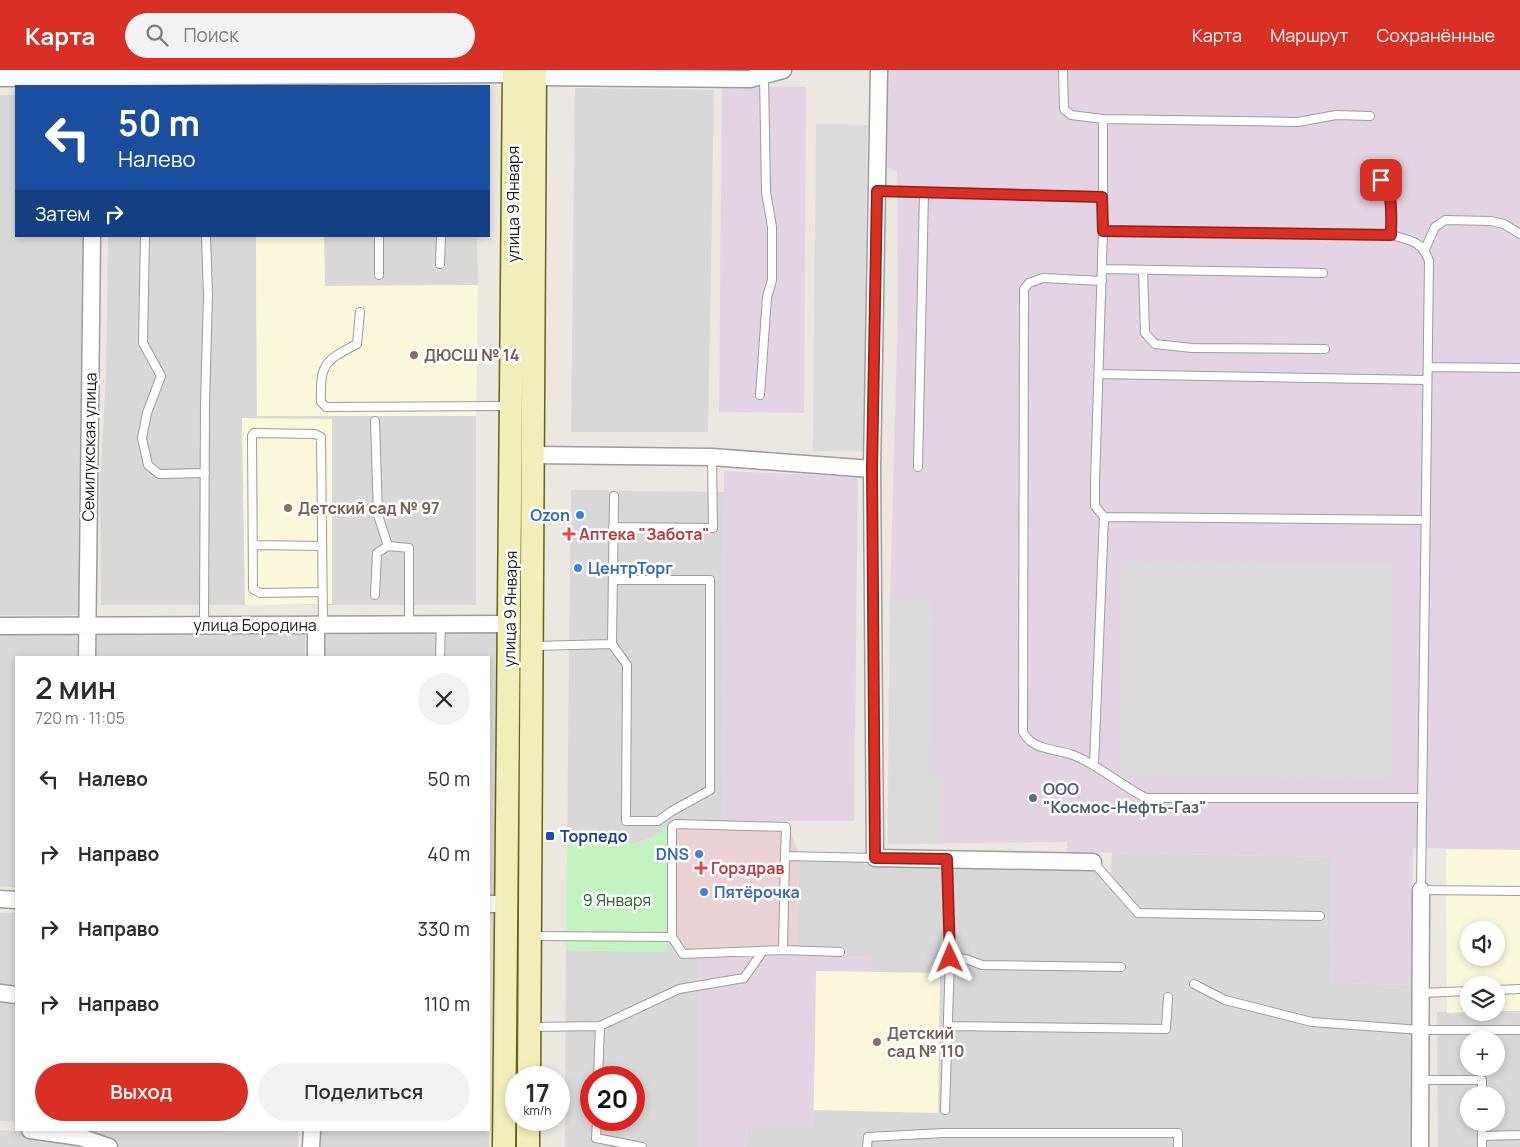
<!DOCTYPE html>
<html lang="ru">
<meta charset="utf-8">
<style>
body{margin:0;font-family:Manrope,sans-serif;background:#f2f2f3;color:#2b2b33;height:100vh;display:flex;flex-direction:column;font-size:19px;white-space:nowrap}
*{box-sizing:border-box;margin:0}
p{font-size:16px;color:#7c7c81}
.icon{flex:none;width:28px;height:28px;fill:none;stroke:currentColor;stroke-width:2;stroke-linecap:round;stroke-linejoin:round}
.map{position:relative;flex:1;overflow:hidden}
.side{position:absolute;left:15px;top:586px;width:475px;height:475px;display:flex;flex-direction:column;background:#fff;border-radius:0px;box-shadow:0 2px 8px #0003}
.side>*{flex:none}
.top-card{position:absolute;left:15px;top:15px;width:475px;height:152px;border-radius:0px;box-shadow:0 2px 8px #0003;background:#1a4fa0;color:#fff;overflow:hidden}
.controls{position:absolute;left:1460px;top:851px;display:grid;gap:10px}
.controls a{display:grid;place-items:center;width:45px;height:45px;border-radius:50%;background:#fff;box-shadow:0 2px 8px #0003;font-size:25px}
.speed{position:absolute;left:505px;top:996px;display:flex;gap:10px;font-size:25px;font-weight:700;text-align:center}
.speed>*{display:grid;place-content:center;width:65px;height:65px;border-radius:50%;background:#fff;box-shadow:0 2px 8px #0003;line-height:1}
.speed small{font-size:12px;font-weight:400}
.speed .limit{border:8px solid #d22;background:#fff;color:#111}
.pin{position:absolute;display:grid;place-items:center;width:42px;height:42px;color:#fff;margin:-21px;border-radius:10px;box-shadow:0 2px 8px #0006}
.me{position:absolute;width:55px;margin:-28px;rotate:359deg;stroke-linejoin:round;filter:drop-shadow(0 0 4px #0008)}
.turn{display:flex;align-items:center;gap:18px;height:105px;padding:0 20px;font-size:22px}
.turn .icon{width:65px;height:65px;stroke-width:2.5}
.turn b{display:block;font-size:35px;line-height:42px}
.then{display:flex;align-items:center;height:48px;padding:0 20px;background:#0003;gap:10px;font-size:19px}
.round{display:grid;place-items:center;flex:none;width:52px;height:52px;border-radius:26px;background:#f2f2f3}
.head{display:flex;align-items:center;justify-content:space-between;height:85px;padding:0 20px}
h1{font-size:30px;font-weight:600;line-height:38px}
.action{display:flex;gap:10px;margin-top:auto;padding:10px 20px}
.action a{flex:1;height:58px;border-radius:30px;background:#d93025;color:#fff;font-size:20px;font-weight:600;line-height:58px;text-align:center}
.action a+a{background:#f2f2f3;color:#2b2b33}
ul{padding:0;list-style:none}
li{display:flex;align-items:center;gap:15px;height:75px;padding:0 20px}
li div{flex:1}
li b{display:block;font-size:19px}
li em{font-style:normal}
header{display:flex;align-items:center;gap:30px;box-sizing:border-box;height:70px;padding:0 25px;background:#d93025;color:#fff}
header strong{font-size:24px}
nav{display:flex;gap:28px;margin-inline-start:auto;font-size:18px}
.search{width:350px;height:45px;background:#f2f2f3;display:flex;align-items:center;gap:12px;box-sizing:border-box;padding:0 18px;border-radius:28px;color:#7c7c81;font-size:19px}
.map>svg:first-child{display:block}
.residential{fill:#d9d8d8;fill-rule:evenodd}
.commercial{fill:#ebd2d4}
.industrial{fill:#e4d4e3}
.education{fill:#fbf7db;fill-rule:evenodd}
.park{fill:#c3f3c1}
.parking{fill:#dbdbdb}
.lines{fill:none;stroke-linecap:round;stroke-linejoin:round}
.lane-casing{stroke:#9c9c9c;stroke-width:10}
.street-casing{stroke:#9c9c9c;stroke-width:19}
.secondary-casing{stroke:#65640f;stroke-width:25}
.lane{stroke:#fff;stroke-width:8}
.street{stroke:#fff;stroke-width:16}
.secondary{stroke:#f2eeb9;stroke-width:22}
.route-casing{stroke:#8d1f18;stroke-width:12}
.route{stroke:#d93025;stroke-width:9}
.education-dot{fill:#8d6e63;stroke:#fff;stroke-width:2}
.shop-dot{fill:#3f7fe0;stroke:#fff;stroke-width:2}
.health-dot{fill:#e0444e;stroke:#fff;stroke-width:2}
.service-dot{fill:#5c6f8a;stroke:#fff;stroke-width:2}
.transit-dot{fill:#1a4fb4;stroke:#fff;stroke-width:2}
.labels{text-anchor:middle;dominant-baseline:central;stroke-width:5;stroke-linejoin:round;paint-order:stroke}
.street-label{font-size:16px;fill:#1b1b1b;stroke:#fff}
.education-label{font-size:16px;font-weight:bold;fill:#785e54;stroke:#fff;text-anchor:start}
.shop-label{font-size:16px;font-weight:bold;fill:#366cbe;stroke:#fff;text-anchor:end}
.health-label{font-size:16px;font-weight:bold;fill:#be3a42;stroke:#fff;text-anchor:start}
.service-label{font-size:16px;font-weight:bold;fill:#4e5e75;stroke:#fff;text-anchor:start}
.transit-label{font-size:16px;font-weight:bold;fill:#164399;stroke:#fff;text-anchor:start}
.park-label{font-size:16px;fill:#196d15;stroke:#fff}
</style>
<header>
<strong>Карта</strong>
<div class="search"><svg class="icon" aria-label="search" viewBox="0 0 24 24"><circle cx="10" cy="10" r="6"/><path d="M15 15l6 6"/></svg>Поиск</div>
<nav><a>Карта</a><a>Маршрут</a><a>Сохранённые</a></nav>
</header>
<div class="map">
<svg width="1520" height="1077" viewBox="0 0 1520 1077">
<rect width="100%" height="100%" fill="#ece7e1"/>
<path class="residential" d="M575,18L714,20L708,362H571Z
M0,25H16V166H85L79,545H0Z
M108,166H256L257,346H476V535H101L100,412L106,306Z
M324,166H477L478,215L325,216Z
M571,420L724,422L722,751H674L651,768L635,773H567Z
M324,560H499V829H489V588L324,587Z
M77,562V587L16,588V818L0,816V563Z
M95,564H305V587H95Z
M1112,783L1332,787L1330,913L1411,915V1077H746L747,1057L813,1056L814,1040L937,1043L940,903L871,902V887L797,885L799,784L864,785V795L1111,802Z
M489,838V1077H320V1060H489Z
M0,843H16V915L0,914Z
M670,871L682,887H698V1077H565L566,880L664,882ZM591,1008H634V1050H591Z
M0,930L16,932V1052L0,1051Z
M1496,941H1520V1077H1438L1437,942ZM1469,970H1496V998H1469ZM1469,1025H1496V1052H1469Z
M0,1060L24,1062L95,1077H0Z
M65,1060H298V1077H120L92,1065Z"/>
<path class="commercial" d="M674,751H786L799,784L797,885L682,887L670,871L667,756Z"/>
<path class="industrial" d="M886,0H1520V780L1413,778L1411,915L1330,913L1331,787L1067,782V772L888,774L890,530L898,238L897,101L886,97Z
M722,16L806,17L804,343L719,342Z
M724,401L858,407L854,751H722Z
M797,885L872,887L871,902L817,901L813,1056L747,1057L746,1077H698V887Z"/>
<path class="education" d="M256,166H324L325,216L478,215L476,346H257Z
M242,348L332,349V534L245,535Z
M1446,779L1520,780V941H1496V915H1469V942L1447,943ZM1469,860H1496V888H1469Z
M816,901L940,903L938,1043L814,1040Z"/>
<path class="park" d="M667,756L670,871L665,882L566,880L567,773H635L651,768Z"/>
<path class="parking" d="M816,54L867,55L864,381H813Z
M1122,492L1393,494L1391,709L1121,707Z
M932,528L930,705H943L942,773L888,774L890,530Z"/>
<g class="lines">
<g class="lane-casing">
<path id="lane" d="M1063,0L1064,39L1071,45L1103,49L1298,52L1336,45L1370,46
M1365,110C1370,110 1377,109 1381,111C1392,116 1391,154 1391,165
M877,121L1102,127
M1103,161L1391,165C1410,170 1422,171 1429,191L1421,820L1520,821
M145,166L143,273L161,306L147,343L142,368L148,395L159,404L205,403
M1425,179L1435,157L1445,150L1491,151L1504,154L1520,164
M440,194L441,166
M1102,199L1323,203
M1143,200L1145,263L1155,274L1192,278L1325,279
M379,205V166
M1102,211L1043,208L1029,213L1024,219L1023,662C1033,681 1054,678 1073,685C1099,695 1120,715 1146,728H1422
M360,242L357,274C324,291 320,294 321,332L326,337L509,336
M1428,297L1520,298
M1099,304L1427,310
M760,325L767,227L772,210V157L766,122L764,6
M375,351L378,445L388,476
M918,397L924,122
M1104,447L1426,450
M613,457L713,458L712,387
M253,475L322,476
M613,510H710V720L672,741L658,751H626L627,595L612,574L614,426
M322,522L260,523L253,519L252,366L254,363L315,364L321,367L323,555
M375,525L377,483L388,476L409,478V554
M204,554L205,334L208,225L206,166
M534,576L612,574
M440,588L441,553
M1094,695L1104,447L1095,436V412L1103,161V49
M785,786L786,757L676,754L672,757V867L683,884L783,880L785,786L875,788
M1093,792L1138,843L1320,846
M532,866L672,867
M783,880L840,882
M950,888L966,889L982,895L1121,897
M1194,914L1225,930L1312,952L1421,960H1520
M1496,920L1520,919
M1420,923L1469,921
M600,956L679,919L744,908L763,881
M948,956L1166,959L1168,927
M531,957L600,956L598,1008
M1420,1010H1482V1025
M945,1040L950,888L947,789
M597,1050L596,1068L642,1077
M1482,1066L1520,1065
M867,1077L868,1067L944,1063H1178V1077
M1482,1077V1052"/>
</g>
<g class="street-casing">
<path id="street" d="M879,0L872,399L875,788L1093,792
M535,7L750,9L783,0
M0,8L514,4
M534,385L712,387L872,399
M0,556L510,554
M87,588L92,166
M316,588V555
M0,829L16,830
M489,834H507
M0,923L16,925
M30,1060L80,1067L109,1077
M311,1077L312,1060
M1420,1077L1421,820"/>
</g>
<g class="secondary-casing">
<path id="secondary" d="M529,1008L535,0
M504,1077L514,0
M528,1077V1050"/>
</g>
<use href="#lane" class="lane"/>
<use href="#street" class="street"/>
<use href="#secondary" class="secondary"/>
</g>
<g class="lines">
<g class="route-casing">
<path id="route" d="M950,888L947,789L875,788L872,398L877,121L1102,127L1103,161L1391,165C1391,149 1394,121 1381,110"/>
</g>
<use href="#route" class="route"/>
</g>
<g class="education-dot">
<circle cx="414" cy="285" r="5"/>
<circle cx="288" cy="438" r="5"/>
<circle cx="877" cy="972" r="5"/>
</g>
<g class="shop-dot">
<circle cx="580" cy="445" r="5"/>
<circle cx="578" cy="498" r="5"/>
<circle cx="699" cy="784" r="5"/>
<circle cx="704" cy="822" r="5"/>
</g>
<g class="health-dot">
<path d="M566.5 456.5h5v5h5v5h-5v5h-5v-5h-5v-5h5z"/>
<path d="M698.5 790.5h5v5h5v5h-5v5h-5v-5h-5v-5h5z"/>
</g>
<circle class="service-dot" cx="1033" cy="728" r="5"/>
<rect class="transit-dot" x="545" y="761" width="10" height="10" rx="2.5"/>
<g class="labels">
<g class="street-label">
<text transform="translate(513 134) rotate(-90)">улица 9 Января</text>
<text transform="translate(89 377) rotate(-89)">Семилукская улица</text>
<text transform="translate(510 539) rotate(-89)">улица 9 Января</text>
<text x="255" y="555">улица Бородина</text>
</g>
<g class="education-label">
<text x="424" y="285">ДЮСШ № 14</text>
<text x="298" y="438">Детский сад № 97</text>
<text x="887" y="963">Детский<tspan x="887" dy="18">сад № 110</tspan></text>
</g>
<g class="shop-label">
<text x="570" y="445">Ozon</text>
<text x="588" y="498" text-anchor="start">ЦентрТорг</text>
<text x="689" y="784">DNS</text>
<text x="714" y="822" text-anchor="start">Пятёрочка</text>
</g>
<g class="health-label">
<text x="579" y="464">Аптека "Забота"</text>
<text x="711" y="798">Горздрав</text>
</g>
<g class="service-label">
<text x="1043" y="719">ООО<tspan x="1043" dy="18">"Космос-Нефть-Газ"</tspan></text>
</g>
<g class="transit-label">
<text x="560" y="766">Торпедо</text>
</g>
<g class="park-label">
<text x="617" y="830">9 Января</text>
</g>
</g>
</svg>
<div class="controls">
<a><svg class="icon" aria-label="sound" viewBox="0 0 24 24"><path d="M4 9h4l5-4v14l-5-4H4zM17 9q2 3 0 6"/></svg></a>
<a><svg class="icon" aria-label="layers" viewBox="0 0 24 24"><path d="M12 4l9 5-9 5-9-5zM3 14l9 5 9-5"/></svg></a>
<a>+</a>
<a>−</a>
</div>
<div class="speed"><div>17<small>km/h</small></div><div class="limit">20</div></div>
<div class="pin" style="left:1381px;top:110px;background:#d93025"><svg class="icon" aria-label="arrive" viewBox="0 0 24 24"><path d="M6 21V4h12l-3 4 3 4H6"/></svg></div>
<svg class="me" style="left:950px;top:888px" viewBox="-20 -20 40 40"><path d="M0-17L14 15 0 8-14 15z" fill="#d93025" stroke="#fff" stroke-width="4"/></svg>
<div class="top-card">
<div class="turn"><svg class="icon" aria-label="left" viewBox="0 0 24 24"><path d="M17 20v-9H6M10 6l-5 5 5 5"/></svg><div><b>50 m</b>Налево</div></div>
<div class="then">Затем<svg class="icon" aria-label="right" viewBox="0 0 24 24"><path d="M7 20v-9h11M14 6l5 5-5 5"/></svg></div>
</div>
<section class="side">
<div class="head"><div><h1>2 мин</h1><p>720 m · 11:05</p></div><a class="round"><svg class="icon" aria-label="close" viewBox="0 0 24 24"><path d="M6 6l12 12M18 6L6 18"/></svg></a></div>
<ul>
<li><svg class="icon" aria-label="left" viewBox="0 0 24 24"><path d="M17 20v-9H6M10 6l-5 5 5 5"/></svg><div><b>Налево</b></div><em>50 m</em></li>
<li><svg class="icon" aria-label="right" viewBox="0 0 24 24"><path d="M7 20v-9h11M14 6l5 5-5 5"/></svg><div><b>Направо</b></div><em>40 m</em></li>
<li><svg class="icon" aria-label="right" viewBox="0 0 24 24"><path d="M7 20v-9h11M14 6l5 5-5 5"/></svg><div><b>Направо</b></div><em>330 m</em></li>
<li><svg class="icon" aria-label="right" viewBox="0 0 24 24"><path d="M7 20v-9h11M14 6l5 5-5 5"/></svg><div><b>Направо</b></div><em>110 m</em></li>
</ul>
<div class="action"><a>Выход</a><a>Поделиться</a></div>
</section>
</div>
